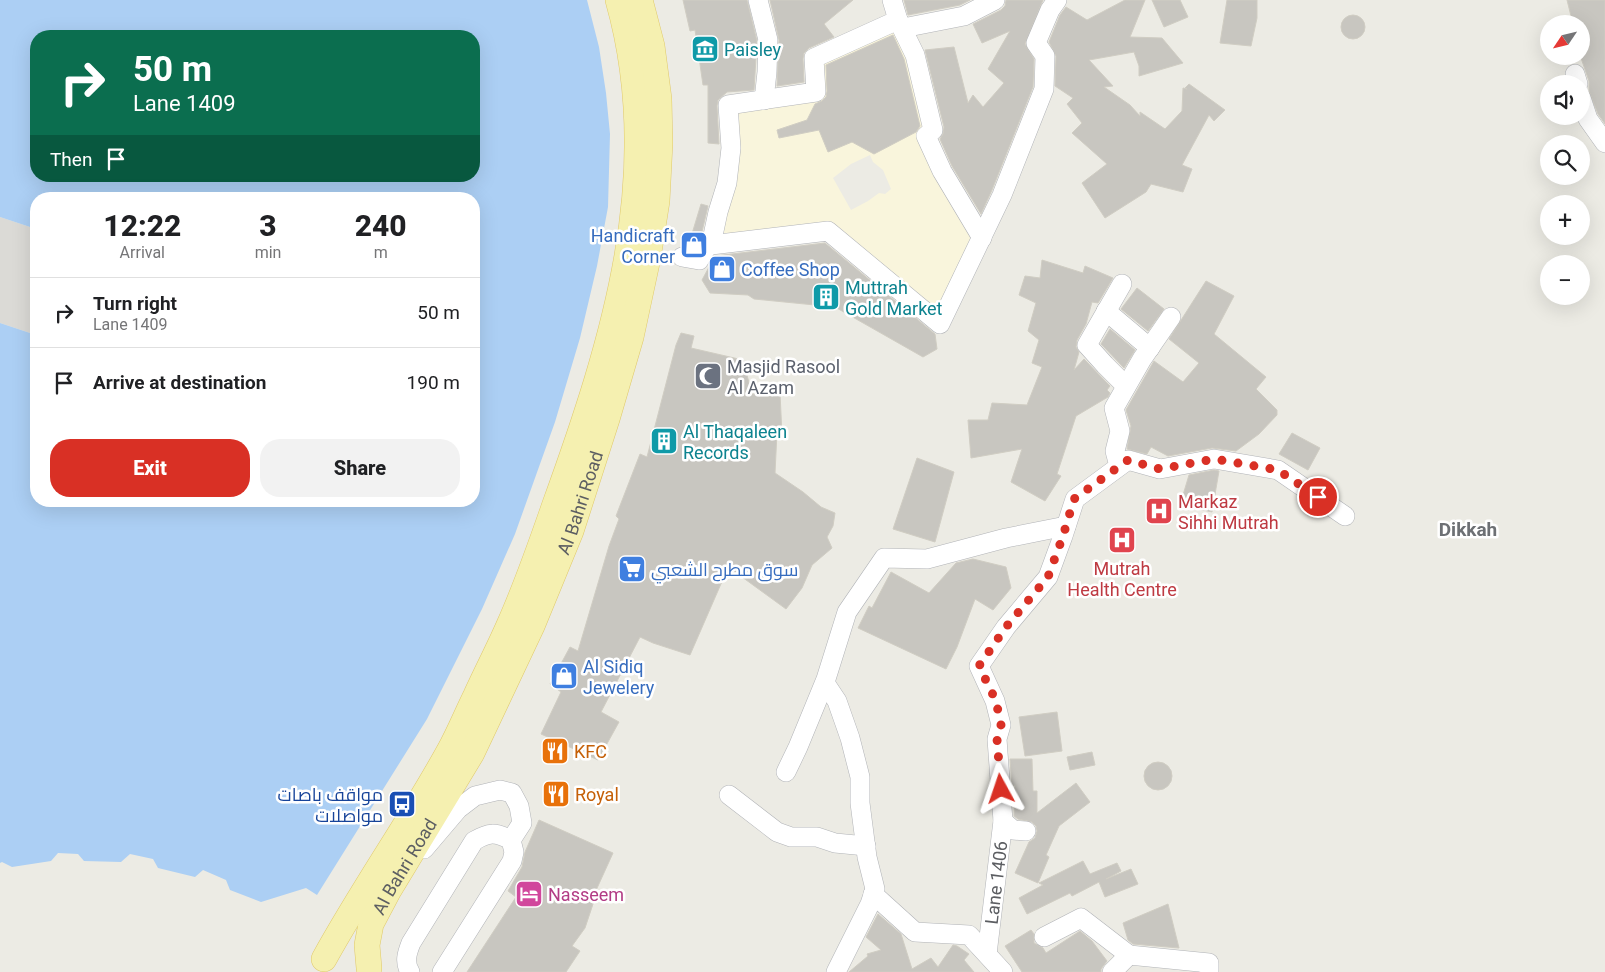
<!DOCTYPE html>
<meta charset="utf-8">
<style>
body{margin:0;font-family:Roboto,Cairo,sans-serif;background:#f2f2f2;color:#202124;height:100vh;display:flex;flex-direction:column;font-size:19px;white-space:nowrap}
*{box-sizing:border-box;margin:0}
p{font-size:16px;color:#757577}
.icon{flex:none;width:28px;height:28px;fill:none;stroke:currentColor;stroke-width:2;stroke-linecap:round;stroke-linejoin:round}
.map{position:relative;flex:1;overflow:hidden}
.details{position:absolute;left:30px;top:192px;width:450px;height:315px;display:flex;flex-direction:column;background:#fff;border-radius:20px;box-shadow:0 5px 20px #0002}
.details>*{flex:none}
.banner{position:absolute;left:30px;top:30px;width:450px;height:152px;border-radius:20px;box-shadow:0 5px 20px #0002;background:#0b6e4f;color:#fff;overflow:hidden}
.needle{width:32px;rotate:235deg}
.fabs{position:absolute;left:1540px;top:15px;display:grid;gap:10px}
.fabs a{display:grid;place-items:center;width:50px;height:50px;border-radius:50%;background:#fff;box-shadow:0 5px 20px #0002;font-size:25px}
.pin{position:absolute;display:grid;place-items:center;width:42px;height:42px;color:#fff;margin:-21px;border:2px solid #fff;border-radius:50%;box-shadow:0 1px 5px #0007}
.me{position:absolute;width:55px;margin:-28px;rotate:355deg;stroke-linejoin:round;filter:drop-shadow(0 0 4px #0008)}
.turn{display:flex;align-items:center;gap:18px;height:105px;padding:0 20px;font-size:22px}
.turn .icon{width:65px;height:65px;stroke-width:2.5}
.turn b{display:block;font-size:35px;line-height:42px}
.then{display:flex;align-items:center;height:48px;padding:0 20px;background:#0003;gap:10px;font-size:19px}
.eta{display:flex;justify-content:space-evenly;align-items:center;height:85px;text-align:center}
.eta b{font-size:30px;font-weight:800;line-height:35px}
.button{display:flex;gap:10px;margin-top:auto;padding:10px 20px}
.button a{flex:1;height:58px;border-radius:20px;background:#d93025;color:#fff;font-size:20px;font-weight:800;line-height:58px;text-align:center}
.button a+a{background:#f2f2f2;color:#202124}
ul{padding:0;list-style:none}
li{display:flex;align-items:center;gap:15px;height:70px;padding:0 20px;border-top:1px solid #e0e0e0}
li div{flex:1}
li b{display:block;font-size:19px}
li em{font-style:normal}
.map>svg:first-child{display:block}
.commercial{fill:#f9f5dc;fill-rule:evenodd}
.industrial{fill:#dbdad6}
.water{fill:#accff4;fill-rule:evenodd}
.building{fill:#c8c6c0;stroke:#d0cdc3}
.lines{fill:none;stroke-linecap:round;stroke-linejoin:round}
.minor-casing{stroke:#b1b3b7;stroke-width:20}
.major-casing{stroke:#e0c969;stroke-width:26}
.minor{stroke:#fff;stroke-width:19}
.major{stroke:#f5f0b0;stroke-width:25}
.route{stroke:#d93025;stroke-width:9;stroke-dasharray:0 16.2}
.labels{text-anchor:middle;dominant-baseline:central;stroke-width:5;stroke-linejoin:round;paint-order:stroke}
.culture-label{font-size:18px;fill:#0d838f;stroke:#fff;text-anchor:start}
.shop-label{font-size:18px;fill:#366cbe;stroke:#fff;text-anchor:start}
.worship-label{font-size:18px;fill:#5b616d;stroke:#fff;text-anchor:start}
.health-label{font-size:18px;fill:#be3a42;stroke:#fff;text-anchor:start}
.street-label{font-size:18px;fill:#5c5e62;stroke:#fff}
.food-label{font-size:18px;fill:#c56008;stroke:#fff;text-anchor:start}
.transit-label{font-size:18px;fill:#164399;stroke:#fff;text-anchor:end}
.hotel-label{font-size:18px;fill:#b23c85;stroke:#fff;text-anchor:start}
.neighbourhood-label{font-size:19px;font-weight:bold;fill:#6d7074;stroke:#fff}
</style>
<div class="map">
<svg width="1605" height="972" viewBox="0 0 1605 972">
<rect width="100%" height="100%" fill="#ecebe4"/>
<path class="commercial" d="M895,26L933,130L981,240L938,318L828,231L711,245L728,105L816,92L814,58ZM870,155L873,162L883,170L891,189L885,194L879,193L868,201L851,210L833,178L851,164Z"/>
<path class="industrial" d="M0,217L36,229V335L0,323Z"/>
<path class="water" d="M0,0H587L599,47L606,93L610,134L608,207L597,266L580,338L555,422L515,534L482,609L427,719L317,895L306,888L261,902L230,890L226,880L203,870L195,877L158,868L153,859L130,854L121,862L84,861L78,854L58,853L51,861L12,867L2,862L0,863V323L36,335V501H474V199H36V229L0,217ZM36,36H474V176H36Z"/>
<path class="building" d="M683,0H747L757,41L754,90L727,92L718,100L717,106L719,144L708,143V85H703L695,30L690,31Z
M770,0H853L824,24L834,37L809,48L804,53L803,59L804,82L777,86L779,40Z
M904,0H970L960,5L908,15Z
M1006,0H1043L1025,44L1034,59L1033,87L992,190L981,214L952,166L940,139L943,134L944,127L925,50L954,47L968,103L973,95L983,107L1004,83L988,69L1010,31L982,43L973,24L1001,10L1005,6Z
M1125,0H1145L1130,37L1162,38L1183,63L1139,76V66L1134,52L1089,60L1113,86L1104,87L1130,105L1140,116V112L1165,129L1182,111L1183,88L1187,89L1185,88L1189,84L1225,110L1214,121L1209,115L1182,165L1192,169L1183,192L1151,184L1146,192L1105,218L1082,183L1107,164L1072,133L1082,123L1067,104L1073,98L1055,86L1056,56L1049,42L1060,15L1066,7L1087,20Z
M1152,0H1180L1188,17L1164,27Z
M1227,0H1257V18L1251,46L1220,43Z
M1567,0H1605V124L1598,114L1589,91V81L1581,58V24H1573Z
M1341 27a12 12 0 1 1 24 0a12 12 0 1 1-24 0Z
M893,35L904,59L920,126L916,132L874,154L852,142L828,152L819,130L779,138L777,130L807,120L815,104L822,101L826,97L827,91L826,65Z
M701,204L708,206L701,236L693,248L688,247Z
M825,243L935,334L937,349L923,357L835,307L754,299L748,295L710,293L702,280L715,256Z
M1042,260L1083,273L1085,266L1113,278L1098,303L1092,302L1086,324L1077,340L1076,347L1079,352L1074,370L1084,359L1110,386L1107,390L1110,393L1108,397L1076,416L1057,474L1061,476L1045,501L1011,482L1022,449L971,458L968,420H988L992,403L1027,405L1042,367L1032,363L1039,340L1028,331L1036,303L1019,295L1025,276L1040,278Z
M1206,281L1234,296L1214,334L1266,377L1256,389L1277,410V415L1259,434L1236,451L1212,448L1168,456L1151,447L1147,454L1127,449L1131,426L1126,410L1154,361L1183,382L1199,363L1169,339Z
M1137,288L1164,309L1148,331L1121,309Z
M1110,329L1135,350L1124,368L1101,344Z
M681,333L694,336L691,348L743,360L752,394L780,393L782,435L777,432L775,473L803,492L821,507L835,513L833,526L827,537L832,548L812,565L802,588L786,609L742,577L727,570L690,655L653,643L640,637L601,712L619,722L598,760L541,734L561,692L550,684L570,647L578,651L609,546L619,519L616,516L640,454L647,457L676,345Z
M1292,433L1320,448L1308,470L1279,454Z
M917,458L954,472L935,542L893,529Z
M1214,470L1219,471L1212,512L1180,505L1189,475Z
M973,559L1006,567L1011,588L993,610L975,599L957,647L946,669L858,628L869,606L872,608L891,572L929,593L956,563Z
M1057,712L1062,751L1025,756L1019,717Z
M1092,752L1095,765L1070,770L1067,757Z
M1010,759H1032L1033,791H1037V813L1076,783L1090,802L1059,826L1046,855L1049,857L1038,883L1015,873L1029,842L1035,838L1037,831L1036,826L1032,822L1018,819L1014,816L1015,785L1012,786Z
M1144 776a14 14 0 1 1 28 0a14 14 0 1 1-28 0Z
M539,820L613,853L593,897L595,898L585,928L572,946L580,951L566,972H467L516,897L508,891L522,867L525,852Z
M1083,861L1090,874L1117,863L1121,871L1106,879L1131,869L1138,884L1105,897L1099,882L1072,896L1070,893L1027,914L1019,898L1043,885L1039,883Z
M1168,904L1179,948L1133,944L1128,940L1123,923Z
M878,914L901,934L912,969L931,958L938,967L953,945L957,946L969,954L964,960L974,972H849L868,956L867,954L881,950L866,937Z
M1031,930L1034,934V943L1043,948L1046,953L1080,931L1092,941L1107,961L1101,969V972H1022L1005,946Z"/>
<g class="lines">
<g class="minor-casing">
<g id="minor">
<path d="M758,0L768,40L767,72L764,100"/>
<path d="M892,0L898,20L814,58L816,92L728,105L731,148L727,183L718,212L711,245L828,231L940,324L1002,195L1044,89L1045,56L1036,43L1050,10L1057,0"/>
<path d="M898,20L915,55L933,130L926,136L942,171L982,238"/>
<path d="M903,28L964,16L995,0"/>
<path d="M1575,74L1578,84"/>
<path d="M1581,98L1588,119L1605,143"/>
<path d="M682,257L699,260L708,245H711"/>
<path d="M1122,284L1087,345L1105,365L1126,386"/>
<path d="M1106,311L1150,348"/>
<path d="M1119,466L1115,451L1120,431L1114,408L1142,359L1171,317"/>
<path d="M825,683L837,701L850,738L860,777V803L867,857L875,889L870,904L836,972"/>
<path d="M786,772L798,747L826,679L847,612L884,558L927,559L1006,538L1066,526"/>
<path d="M729,795L777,832L791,837H817L835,843L866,846"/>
<path d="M1003,821L1013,830L1026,831"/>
<path d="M424,849L458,809L475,796L500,790L512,793L519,806L522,823L511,840"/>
<path d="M873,894L915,932L969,935L1003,972"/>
<path d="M1044,937L1081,918L1129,955"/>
<path id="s1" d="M987,954L1003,821L997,739L1001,725L995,701L979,666L1006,627L1048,577L1063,536L1075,499L1128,460L1160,469L1214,459L1278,470L1345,516"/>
<path d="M1129,955L1209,963V972"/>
<path d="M410,972C404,962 407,953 411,943L474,841C489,832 495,832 511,840L514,852L512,861L442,972"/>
<path d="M1112,972L1129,955"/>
</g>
</g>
<g class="major-casing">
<g id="major">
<path d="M324,959C363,888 410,822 449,751C459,733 467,713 476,695C487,671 499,648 509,625C527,585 541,544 555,504C614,341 667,173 618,0"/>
<path id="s2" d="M369,968L367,945L371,924L389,890L472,753L532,626L571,531L607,419L631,337L648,258L657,201L660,143L659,99L652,46L640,0"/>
</g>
</g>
<use href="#minor" class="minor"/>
<use href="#major" class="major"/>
</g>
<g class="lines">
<path class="route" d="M1001,789L997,739L1001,725L996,701L979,666L1006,627L1048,577L1063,536L1074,499L1128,460L1160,469L1214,459L1278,470L1318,497"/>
</g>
<defs>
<g id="museum-square" transform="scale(1.4375)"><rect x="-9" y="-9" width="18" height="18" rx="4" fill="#0f9aa8" stroke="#fff"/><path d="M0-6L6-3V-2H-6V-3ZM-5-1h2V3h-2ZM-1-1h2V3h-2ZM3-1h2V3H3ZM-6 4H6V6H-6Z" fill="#fff"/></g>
<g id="shop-square" transform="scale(1.4375)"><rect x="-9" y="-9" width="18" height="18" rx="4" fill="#3f7fe0" stroke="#fff"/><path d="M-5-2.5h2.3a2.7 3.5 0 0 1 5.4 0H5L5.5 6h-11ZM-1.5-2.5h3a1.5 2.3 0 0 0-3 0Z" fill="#fff"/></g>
<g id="building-square" transform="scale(1.4375)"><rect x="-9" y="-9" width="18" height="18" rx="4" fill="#0f9aa8" stroke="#fff"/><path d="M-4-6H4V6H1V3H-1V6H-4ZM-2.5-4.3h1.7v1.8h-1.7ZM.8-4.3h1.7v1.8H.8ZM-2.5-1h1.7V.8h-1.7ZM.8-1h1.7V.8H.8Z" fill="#fff"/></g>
<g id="mosque-square" transform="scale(1.4375)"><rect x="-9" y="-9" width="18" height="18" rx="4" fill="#6b7280" stroke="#fff"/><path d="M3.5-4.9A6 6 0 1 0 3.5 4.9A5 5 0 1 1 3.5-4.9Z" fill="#fff"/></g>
<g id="hospital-square" transform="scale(1.4375)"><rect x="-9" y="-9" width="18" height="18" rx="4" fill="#e0444e" stroke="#fff"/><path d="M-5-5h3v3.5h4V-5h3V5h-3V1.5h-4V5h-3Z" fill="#fff"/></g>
<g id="supermarket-square" transform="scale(1.4375)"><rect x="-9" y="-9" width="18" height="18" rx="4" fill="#3f7fe0" stroke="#fff"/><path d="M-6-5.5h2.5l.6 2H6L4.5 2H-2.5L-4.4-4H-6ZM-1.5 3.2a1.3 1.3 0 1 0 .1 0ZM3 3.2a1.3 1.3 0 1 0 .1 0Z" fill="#fff"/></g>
<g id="restaurant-square" transform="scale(1.4375)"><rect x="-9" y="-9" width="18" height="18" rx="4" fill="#e8710a" stroke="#fff"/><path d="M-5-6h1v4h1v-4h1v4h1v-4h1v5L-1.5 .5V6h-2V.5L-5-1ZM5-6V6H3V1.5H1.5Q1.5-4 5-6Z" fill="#fff"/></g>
<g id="bus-square" transform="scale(1.4375)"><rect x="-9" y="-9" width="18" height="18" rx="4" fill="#1a4fb4" stroke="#fff"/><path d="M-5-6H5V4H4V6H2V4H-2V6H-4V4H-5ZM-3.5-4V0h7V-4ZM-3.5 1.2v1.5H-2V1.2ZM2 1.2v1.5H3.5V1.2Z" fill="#fff"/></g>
<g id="hotel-square" transform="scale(1.4375)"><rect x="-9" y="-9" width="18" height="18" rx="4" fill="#d1479c" stroke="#fff"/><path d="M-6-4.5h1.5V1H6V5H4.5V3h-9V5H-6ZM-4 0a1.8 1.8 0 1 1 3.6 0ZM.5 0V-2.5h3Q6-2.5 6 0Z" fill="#fff"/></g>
</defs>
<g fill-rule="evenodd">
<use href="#museum-square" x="705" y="49"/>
<use href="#shop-square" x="694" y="245"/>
<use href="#shop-square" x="722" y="269"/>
<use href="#building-square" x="826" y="297"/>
<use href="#mosque-square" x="708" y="376"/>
<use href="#building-square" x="664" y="441"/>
<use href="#hospital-square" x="1159" y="511"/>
<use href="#hospital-square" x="1122" y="540"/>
<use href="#supermarket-square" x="632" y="569"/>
<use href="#shop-square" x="564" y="676"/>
<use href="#restaurant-square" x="555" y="751"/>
<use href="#restaurant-square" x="556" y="794"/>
<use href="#bus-square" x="402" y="804"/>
<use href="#hotel-square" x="529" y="894"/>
</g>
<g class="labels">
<g class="culture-label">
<text x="724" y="49">Paisley</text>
<text x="845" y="287">Muttrah<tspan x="845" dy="21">Gold Market</tspan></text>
<text x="683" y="431">Al Thaqaleen<tspan x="683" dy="21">Records</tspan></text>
</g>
<g class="shop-label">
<text x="675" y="235" text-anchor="end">Handicraft<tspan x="675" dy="21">Corner</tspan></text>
<text x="741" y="269">Coffee Shop</text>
<text x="651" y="569">سوق مطرح الشعبي</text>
<text x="583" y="666">Al Sidiq<tspan x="583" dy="21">Jewelery</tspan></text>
</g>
<g class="worship-label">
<text x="727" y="366">Masjid Rasool<tspan x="727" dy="21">Al Azam</tspan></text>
</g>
<g class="health-label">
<text x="1178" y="501">Markaz<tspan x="1178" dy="21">Sihhi Mutrah</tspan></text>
<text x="1122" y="568" text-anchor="middle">Mutrah<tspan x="1122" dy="21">Health Centre</tspan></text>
</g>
<g class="street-label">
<text stroke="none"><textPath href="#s2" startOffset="516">Al Bahri Road</textPath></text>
<text stroke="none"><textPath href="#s2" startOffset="111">Al Bahri Road</textPath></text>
<text stroke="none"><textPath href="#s1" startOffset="72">Lane 1406</textPath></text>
</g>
<g class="food-label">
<text x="574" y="751">KFC</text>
<text x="575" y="794">Royal</text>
</g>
<g class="transit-label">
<text x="383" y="794">مواقف باصات<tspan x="383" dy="21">مواصلات</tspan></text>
</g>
<g class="hotel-label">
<text x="548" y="894">Nasseem</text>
</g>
<g class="neighbourhood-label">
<text x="1468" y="529">Dikkah</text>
</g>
</g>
</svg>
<div class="fabs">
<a><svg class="needle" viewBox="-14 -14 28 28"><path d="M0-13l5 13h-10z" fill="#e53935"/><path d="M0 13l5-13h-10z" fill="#757577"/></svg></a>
<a><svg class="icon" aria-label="sound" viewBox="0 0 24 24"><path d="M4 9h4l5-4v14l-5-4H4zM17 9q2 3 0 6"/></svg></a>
<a><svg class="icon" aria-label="search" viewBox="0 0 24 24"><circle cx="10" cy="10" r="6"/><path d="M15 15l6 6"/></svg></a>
<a>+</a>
<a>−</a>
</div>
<div class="pin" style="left:1318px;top:497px;background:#d93025"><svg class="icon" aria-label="arrive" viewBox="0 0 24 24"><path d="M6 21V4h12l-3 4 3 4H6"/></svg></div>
<svg class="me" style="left:1001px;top:789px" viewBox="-20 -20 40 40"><path d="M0-17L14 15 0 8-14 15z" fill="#d93025" stroke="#fff" stroke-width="4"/></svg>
<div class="banner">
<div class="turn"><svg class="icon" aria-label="right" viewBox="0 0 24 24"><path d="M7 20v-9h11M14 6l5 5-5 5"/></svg><div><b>50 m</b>Lane 1409</div></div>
<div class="then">Then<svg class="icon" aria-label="arrive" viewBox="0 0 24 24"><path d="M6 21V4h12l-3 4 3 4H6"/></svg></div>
</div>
<section class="details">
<div class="eta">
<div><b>12:22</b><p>Arrival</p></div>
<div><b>3</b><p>min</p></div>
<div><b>240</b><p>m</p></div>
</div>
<ul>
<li><svg class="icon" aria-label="right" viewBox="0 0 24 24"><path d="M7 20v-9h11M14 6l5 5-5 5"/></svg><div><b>Turn right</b><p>Lane 1409</p></div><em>50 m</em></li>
<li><svg class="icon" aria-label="arrive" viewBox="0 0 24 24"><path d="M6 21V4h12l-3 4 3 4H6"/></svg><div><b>Arrive at destination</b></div><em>190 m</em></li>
</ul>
<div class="button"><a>Exit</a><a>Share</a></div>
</section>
</div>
